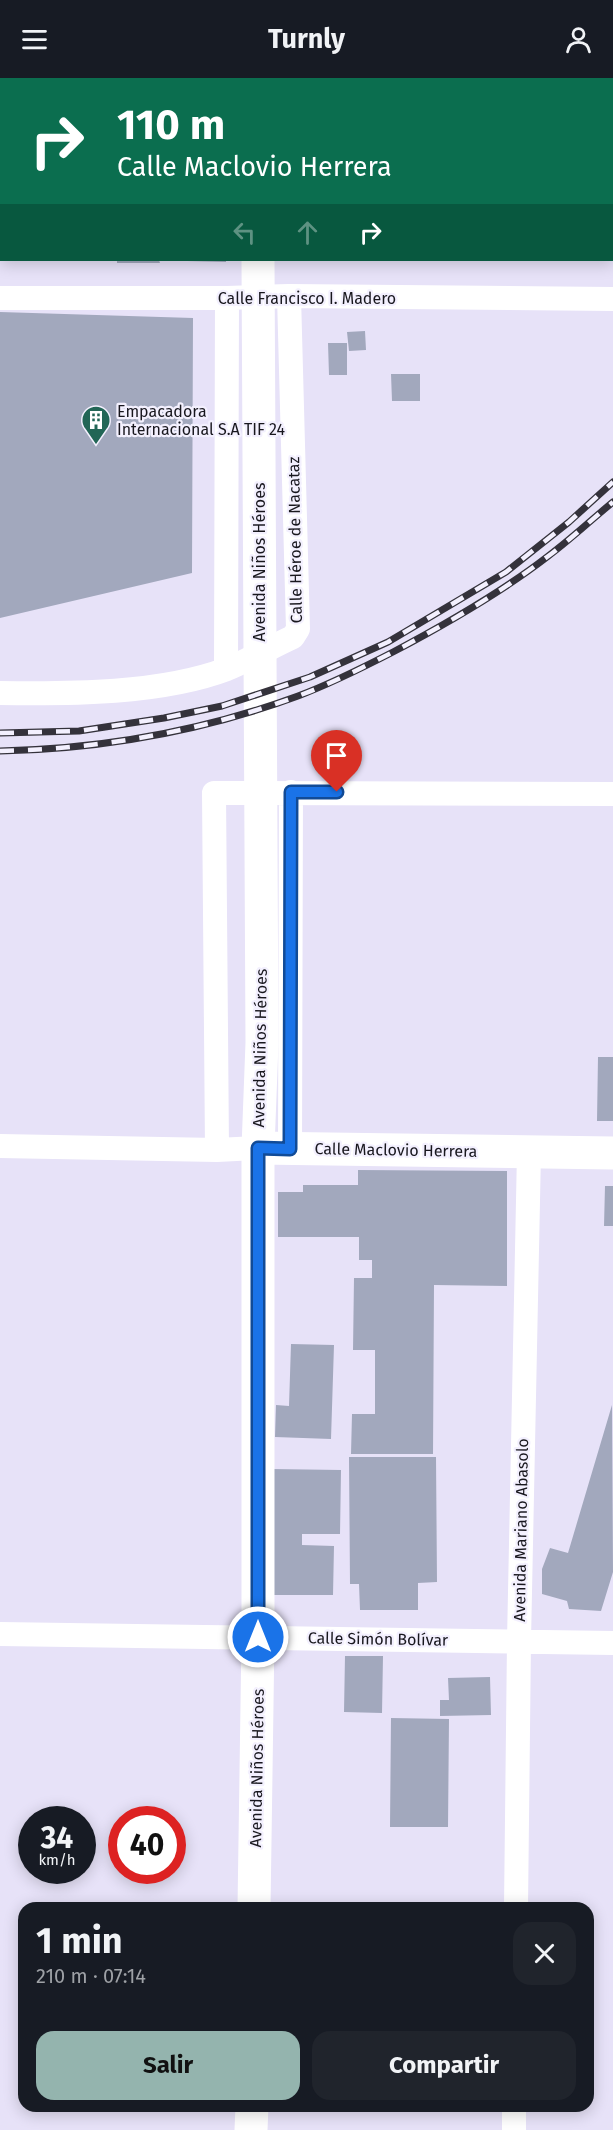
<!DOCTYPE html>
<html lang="es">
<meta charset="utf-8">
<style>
body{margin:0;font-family:"Fira Sans",sans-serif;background:#20242c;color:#f1f3f6;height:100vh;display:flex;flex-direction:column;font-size:22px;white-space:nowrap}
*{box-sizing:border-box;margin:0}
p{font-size:20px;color:#9ea1a6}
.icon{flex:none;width:33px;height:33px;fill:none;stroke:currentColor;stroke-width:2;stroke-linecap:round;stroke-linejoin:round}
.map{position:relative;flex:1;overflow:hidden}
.details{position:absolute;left:18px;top:1824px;width:576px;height:210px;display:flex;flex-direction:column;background:#171b24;border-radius:18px;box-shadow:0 3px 15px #0003}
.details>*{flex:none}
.guide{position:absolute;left:0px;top:0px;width:614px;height:183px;box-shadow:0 3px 15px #0003;background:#0b6e4f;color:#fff;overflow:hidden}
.speed{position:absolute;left:18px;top:1728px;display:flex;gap:12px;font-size:30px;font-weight:700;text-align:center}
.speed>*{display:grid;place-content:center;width:78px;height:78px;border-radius:50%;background:#171b24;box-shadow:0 3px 15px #0003;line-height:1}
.speed small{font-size:15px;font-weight:400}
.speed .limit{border:9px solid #d22;background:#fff;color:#111}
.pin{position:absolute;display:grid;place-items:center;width:51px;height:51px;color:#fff;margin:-62px -26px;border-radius:50% 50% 50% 0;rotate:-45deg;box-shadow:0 0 6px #0007}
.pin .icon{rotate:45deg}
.me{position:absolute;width:66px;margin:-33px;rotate:0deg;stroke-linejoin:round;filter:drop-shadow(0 0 4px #0008)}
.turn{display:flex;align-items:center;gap:21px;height:126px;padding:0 18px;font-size:27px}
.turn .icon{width:78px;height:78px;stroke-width:2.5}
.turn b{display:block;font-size:42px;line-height:51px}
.lanes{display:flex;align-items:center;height:57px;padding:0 18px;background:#0003;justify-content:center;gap:30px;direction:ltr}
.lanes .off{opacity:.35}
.round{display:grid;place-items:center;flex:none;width:63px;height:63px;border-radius:18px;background:#20242c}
.summary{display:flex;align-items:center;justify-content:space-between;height:102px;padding:0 18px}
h1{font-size:36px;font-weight:700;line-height:45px}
.primary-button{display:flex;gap:12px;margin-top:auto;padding:12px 18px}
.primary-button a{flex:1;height:69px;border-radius:18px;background:#94b4ae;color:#111;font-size:24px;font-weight:700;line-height:69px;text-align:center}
.primary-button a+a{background:#20242c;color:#f1f3f6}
header{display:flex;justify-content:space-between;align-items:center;height:78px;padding:0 18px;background:#171b24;font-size:27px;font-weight:700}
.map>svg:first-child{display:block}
.building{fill:#a2a8bd}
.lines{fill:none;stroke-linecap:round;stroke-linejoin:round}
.street{stroke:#fff;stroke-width:24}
.secondary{stroke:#fff;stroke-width:33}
.rail-casing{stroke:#34323b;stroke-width:7}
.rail{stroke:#f3f0fe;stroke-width:4.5;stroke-dasharray:14;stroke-linecap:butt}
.route-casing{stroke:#114b97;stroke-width:15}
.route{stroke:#1a73e8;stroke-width:10}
.labels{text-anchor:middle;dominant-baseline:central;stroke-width:4.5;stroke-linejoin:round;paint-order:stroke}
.street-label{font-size:16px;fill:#18171e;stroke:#f3f0fe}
.poi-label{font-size:16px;fill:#18171e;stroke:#f3f0fe;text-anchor:start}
</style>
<header><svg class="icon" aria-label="menu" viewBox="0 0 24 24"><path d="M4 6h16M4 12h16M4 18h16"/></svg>Turnly<svg class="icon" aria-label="person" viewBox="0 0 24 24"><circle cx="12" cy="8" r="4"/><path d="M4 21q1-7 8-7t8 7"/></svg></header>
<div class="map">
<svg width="613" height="2052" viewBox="0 0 613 2052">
<rect width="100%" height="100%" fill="#e7e2f8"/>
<path class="building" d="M117,182H159L160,185H117Z
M187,182H226V184L187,183Z
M0,234L193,240L192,495L0,540Z
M365,253L366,272L349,273L347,254Z
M328,265H347V297H329Z
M391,296H420V323H392Z
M598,979H613V1043H597Z
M358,1092L507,1093V1208L434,1207L433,1376H351L352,1336H375V1272H353L354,1200H372V1182H359V1159H278V1114H303V1107H358Z
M605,1108H613V1148H604Z
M291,1266L334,1267L331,1361L275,1359L276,1327L289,1328Z
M612,1327L613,1494L601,1533L569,1531L567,1523L542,1516V1491L550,1470L568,1475Z
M349,1379H436L437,1504L418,1505V1532H360L359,1506H350Z
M271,1391L341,1392L340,1456H302V1467L334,1468L333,1517H269Z
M345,1578H383L382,1635L344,1634Z
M490,1599L491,1637L440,1638V1622H449L448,1600Z
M391,1640L449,1641L448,1749H390Z"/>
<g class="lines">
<path class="street" d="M0,220H227L289,218L613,221
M226,591L227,220
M0,615C70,616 161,616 227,591C249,582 271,569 293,559L298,551L289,218
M0,1068L217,1072L258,1070
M290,1071L291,714
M217,1072L214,715L613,716
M0,1556L613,1565
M516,1830L519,1563L529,1074
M514,2052V2028"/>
<path class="secondary" d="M259,2V0
M258,1070L613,1075
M254,1830L258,1559V1070L262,965L258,182
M251,2052L252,2028"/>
<g class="rail-casing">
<path id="rail" d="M0,655L79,653L164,640L222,628L310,599L388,564L506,494L569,444L613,404
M0,673C101,671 203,653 298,618C330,606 362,590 393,574C446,546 499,516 547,479C570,462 591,442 613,424"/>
</g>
<use href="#rail" class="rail"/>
</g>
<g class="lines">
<g class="route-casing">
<path id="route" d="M258,1559V1070L290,1071L291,714H337"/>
</g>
<use href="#route" class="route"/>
</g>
<defs>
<g id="building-pin" transform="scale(1.5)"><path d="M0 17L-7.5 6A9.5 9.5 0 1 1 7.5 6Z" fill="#226656" stroke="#f3f0fe"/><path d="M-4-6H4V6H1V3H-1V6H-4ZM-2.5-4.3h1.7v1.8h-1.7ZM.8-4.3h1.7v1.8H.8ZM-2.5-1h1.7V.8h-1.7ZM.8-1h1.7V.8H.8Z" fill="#fff"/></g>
</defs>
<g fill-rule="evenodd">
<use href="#building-pin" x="96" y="342"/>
</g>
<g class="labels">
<g class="street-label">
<text x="307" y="220">Calle Francisco I. Madero</text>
<text transform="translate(295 462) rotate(-91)">Calle Héroe de Nacataz</text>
<text transform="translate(259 484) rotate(-90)">Avenida Niños Héroes</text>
<text transform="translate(260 970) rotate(-89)">Avenida Niños Héroes</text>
<text transform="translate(396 1072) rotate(1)">Calle Maclovio Herrera</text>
<text transform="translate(521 1452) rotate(-89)">Avenida Mariano Abasolo</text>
<text transform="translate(378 1561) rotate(1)">Calle Simón Bolívar</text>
<text transform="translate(257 1690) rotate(-89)">Avenida Niños Héroes</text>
</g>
<g class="poi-label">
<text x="117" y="333">Empacadora<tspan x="117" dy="18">Internacional S.A TIF 24</tspan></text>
</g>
</g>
</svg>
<div class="speed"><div>34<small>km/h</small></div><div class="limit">40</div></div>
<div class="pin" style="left:337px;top:714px;background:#d93025"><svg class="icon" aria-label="arrive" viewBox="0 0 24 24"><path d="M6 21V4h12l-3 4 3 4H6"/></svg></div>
<svg class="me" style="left:258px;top:1559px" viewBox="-20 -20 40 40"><circle r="17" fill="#1a73e8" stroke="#fff" stroke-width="3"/><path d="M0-11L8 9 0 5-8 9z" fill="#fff"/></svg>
<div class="guide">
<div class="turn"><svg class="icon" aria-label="right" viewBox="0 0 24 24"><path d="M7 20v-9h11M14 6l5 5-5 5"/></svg><div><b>110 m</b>Calle Maclovio Herrera</div></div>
<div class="lanes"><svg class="icon off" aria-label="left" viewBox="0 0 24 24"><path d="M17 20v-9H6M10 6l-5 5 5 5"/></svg><svg class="icon off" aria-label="ahead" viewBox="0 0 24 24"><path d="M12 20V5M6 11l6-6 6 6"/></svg><svg class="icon" aria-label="right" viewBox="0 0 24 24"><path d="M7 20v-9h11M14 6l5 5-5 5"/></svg></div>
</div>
<section class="details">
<div class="summary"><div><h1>1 min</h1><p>210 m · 07:14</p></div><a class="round"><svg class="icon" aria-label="close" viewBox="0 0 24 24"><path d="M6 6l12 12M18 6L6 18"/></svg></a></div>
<div class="primary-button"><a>Salir</a><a>Compartir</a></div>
</section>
</div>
